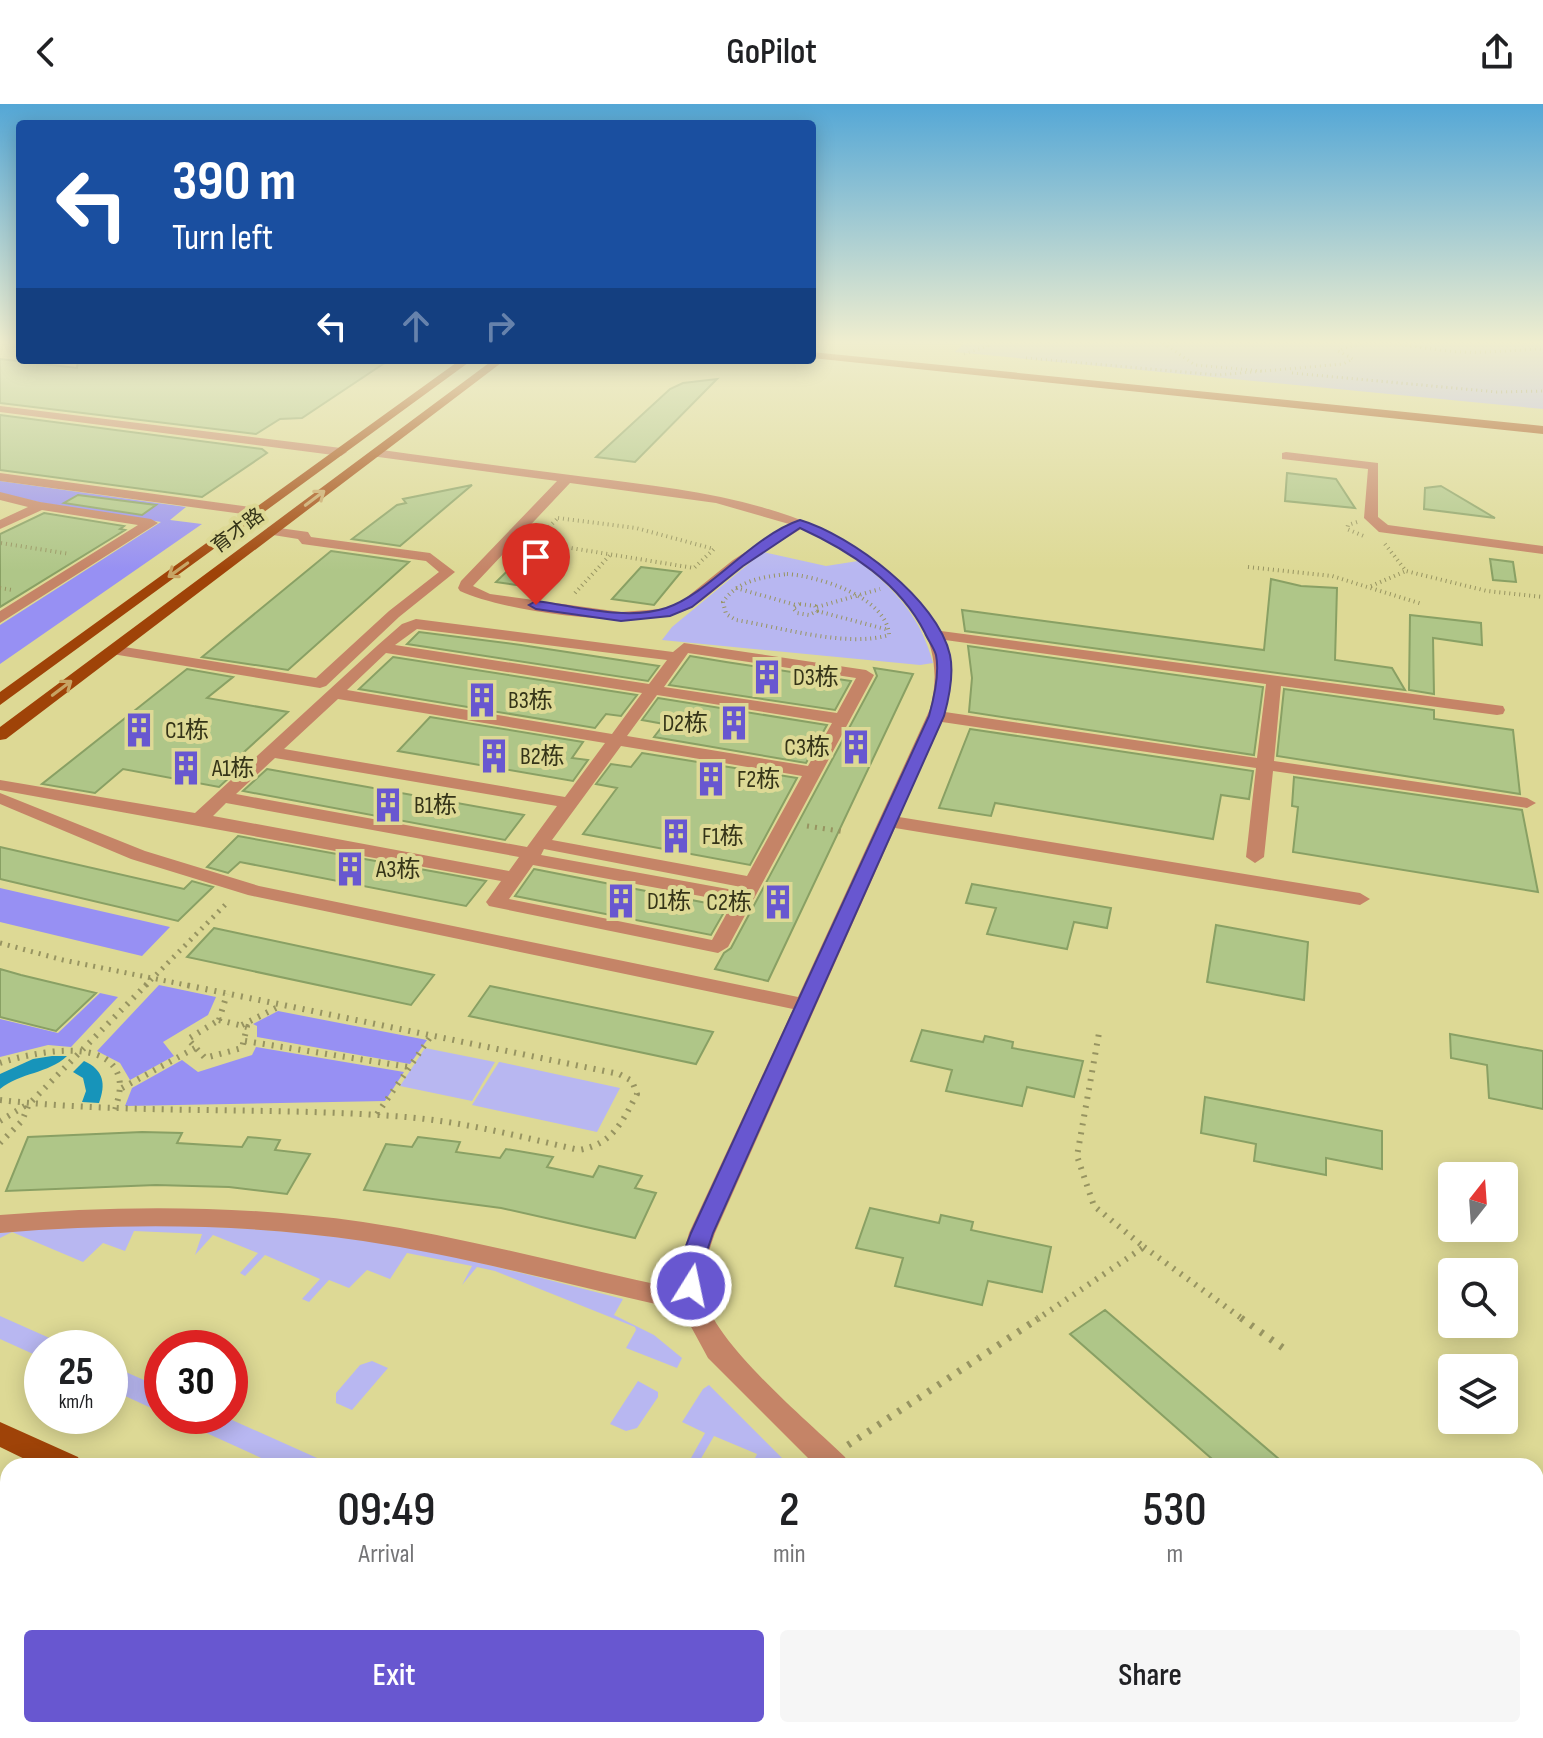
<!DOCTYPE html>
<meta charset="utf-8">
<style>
body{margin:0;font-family:"Sofia Sans Condensed","Noto Sans SC",sans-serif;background:#f6f6f6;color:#202124;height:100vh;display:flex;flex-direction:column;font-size:30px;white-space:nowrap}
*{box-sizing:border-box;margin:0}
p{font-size:26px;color:#757577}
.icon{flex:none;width:44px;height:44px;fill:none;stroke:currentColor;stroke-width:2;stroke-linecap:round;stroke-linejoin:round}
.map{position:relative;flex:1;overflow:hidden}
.panel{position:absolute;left:0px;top:1354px;width:1544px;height:280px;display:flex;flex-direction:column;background:#fff;border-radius:24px 24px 0 0;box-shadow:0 4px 20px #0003}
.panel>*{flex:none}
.banner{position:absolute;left:16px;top:16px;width:800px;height:244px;border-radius:8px;box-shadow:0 4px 20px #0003;background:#1a4fa0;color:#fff;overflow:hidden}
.needle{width:52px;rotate:17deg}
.tools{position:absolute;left:1438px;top:1058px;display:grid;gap:16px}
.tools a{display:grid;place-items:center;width:80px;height:80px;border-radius:8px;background:#fff;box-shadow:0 4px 20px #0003;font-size:40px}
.speed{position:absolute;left:24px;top:1226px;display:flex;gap:16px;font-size:40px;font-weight:700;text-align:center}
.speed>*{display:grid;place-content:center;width:104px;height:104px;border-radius:50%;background:#fff;box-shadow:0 4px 20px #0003;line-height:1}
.speed small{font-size:20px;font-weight:400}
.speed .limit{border:12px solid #d22;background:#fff;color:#111}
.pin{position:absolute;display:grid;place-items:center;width:68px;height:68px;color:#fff;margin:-82px -34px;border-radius:50% 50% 50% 0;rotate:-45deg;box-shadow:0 0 8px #0007}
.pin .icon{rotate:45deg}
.me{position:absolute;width:88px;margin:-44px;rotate:10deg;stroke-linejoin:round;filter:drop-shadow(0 0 6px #0008)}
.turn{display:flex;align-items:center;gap:28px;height:168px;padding:0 24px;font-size:36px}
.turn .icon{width:104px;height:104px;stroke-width:2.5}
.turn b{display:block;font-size:56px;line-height:68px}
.lanes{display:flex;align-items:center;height:76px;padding:0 24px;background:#0003;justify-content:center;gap:40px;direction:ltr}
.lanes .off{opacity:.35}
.eta{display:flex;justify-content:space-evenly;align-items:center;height:136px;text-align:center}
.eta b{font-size:48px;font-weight:600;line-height:56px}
.cta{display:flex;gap:16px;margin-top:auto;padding:16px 24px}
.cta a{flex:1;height:92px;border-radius:8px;background:#6857d0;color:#fff;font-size:32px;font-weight:600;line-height:92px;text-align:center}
.cta a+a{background:#f6f6f6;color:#202124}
header{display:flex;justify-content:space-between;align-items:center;height:104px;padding:0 24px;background:#fff;font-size:36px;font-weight:600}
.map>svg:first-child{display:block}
.green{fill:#b8b7f1}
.forest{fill:#9790f3}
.water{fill:#1794ba}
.building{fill:#afc688;stroke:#89a064;stroke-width:2}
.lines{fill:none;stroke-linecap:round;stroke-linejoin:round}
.path-far4{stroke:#979461;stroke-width:3;stroke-dasharray:1 4;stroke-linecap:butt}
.path-far3{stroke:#979461;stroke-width:4;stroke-dasharray:1 4;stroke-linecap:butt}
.path-far2{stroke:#979461;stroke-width:5;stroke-dasharray:2 6;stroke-linecap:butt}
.path-far1{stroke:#979461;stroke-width:6;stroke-dasharray:2 7;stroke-linecap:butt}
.path{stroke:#979461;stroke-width:7;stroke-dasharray:3 9;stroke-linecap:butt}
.minor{fill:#c58467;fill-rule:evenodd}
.major{fill:#9f4308;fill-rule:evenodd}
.oneway{stroke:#c7a464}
.route{fill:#6857d0;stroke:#443987;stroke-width:2}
.labels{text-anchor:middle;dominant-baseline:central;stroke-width:8;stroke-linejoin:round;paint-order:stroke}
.far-street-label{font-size:20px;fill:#353418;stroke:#ddd995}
.poi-label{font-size:24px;fill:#353418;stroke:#ddd995;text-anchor:start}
</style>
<header><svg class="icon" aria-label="back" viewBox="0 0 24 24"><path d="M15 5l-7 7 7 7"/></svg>GoPilot<svg class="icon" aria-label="share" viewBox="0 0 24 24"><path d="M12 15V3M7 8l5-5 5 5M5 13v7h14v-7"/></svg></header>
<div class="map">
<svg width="1543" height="1634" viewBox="0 0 1543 1634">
<rect width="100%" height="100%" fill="#ddd995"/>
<path class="green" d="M964,239H1543V305L955,248Z
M763,448L826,462L858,457C895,485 921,513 933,559L920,561L662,536L672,523Z
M425,944L495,958L472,997L400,982Z
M499,958H500L620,984L597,1028L472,1001Z
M150,1121C224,1122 300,1127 374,1138C457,1151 541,1174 623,1195L614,1211L654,1231L682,1254L677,1264L626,1244L636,1226L635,1223L495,1167L477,1163L462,1181L472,1162L407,1149L390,1175L367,1166L349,1184L329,1176L309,1198L302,1195L320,1175L265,1151L245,1172L240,1169L258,1149L213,1131L195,1151L202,1130L134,1127L125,1147L103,1139L83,1158L12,1128L0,1134V1129L42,1124Z
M0,1212L72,1244H42V1254L0,1235Z
M372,1257L388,1264L352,1306L336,1299V1289L360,1261Z
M110,1261L162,1284V1309L110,1285Z
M638,1277L658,1288V1293L637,1324L626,1327L610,1320Z
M709,1281L790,1362H751L757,1350L714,1332L699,1358L691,1354L705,1329L682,1318L703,1285Z
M169,1312H223L335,1362H279Z"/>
<path class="forest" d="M0,377L186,403L170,416L202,420L0,560V521L161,418L43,399L0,389Z
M0,784L170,823L142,852L0,818Z
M159,881L216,893L208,911L163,938L174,952L130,976L120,959L97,947Z
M100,889L118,893L71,943L48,941L0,953V915L58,929Z
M278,907L427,936L410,960L257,933V922L253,920Z
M256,943L404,968L385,997L125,1002L132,984L182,956L198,968L252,951Z"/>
<path class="water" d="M52,952H67C48,970 21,968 0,985V970L33,955Z
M84,957C104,966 106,980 99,999L82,998L86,987L83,974L73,968Z"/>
<path class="building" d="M0,255L77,264L78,256H239L264,259V256H389L302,314L280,315L256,330L0,299Z
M717,275L635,358L596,353L670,285L683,279Z
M0,311L262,345L267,349L202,393L0,366Z
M1287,369L1336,375L1355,404L1285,397Z
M472,381L400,442L352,435L397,401L406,399L403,395Z
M1441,382L1495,414L1424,405L1425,384Z
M78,391L156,401L142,411L64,399Z
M44,409L124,422L120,425L125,426L0,503V430Z
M331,447L409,458L288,566L202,553Z
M528,447L567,453L536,484L496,478Z
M1490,455L1513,458L1516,478L1493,476Z
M641,463L681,468L654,501L612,495Z
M1271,475L1301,482L1337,484L1335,556L1392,564L1405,586L965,527L962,506L1264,546Z
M1410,511L1481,519L1482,541L1433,534L1434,590L1409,586Z
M419,528L521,541L659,562L648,577L407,540Z
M968,542L1263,583L1254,651L969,608L972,574Z
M690,552L726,558L851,577L835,606L669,581Z
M393,553L637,591L621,612L606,610L595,624L359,585Z
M874,564L913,570L768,877L715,865L724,849L731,844L877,572Z
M187,565L233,573L207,594L288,608L232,659L243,661L219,683L123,665L95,689L42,680Z
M1284,585L1434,606V615L1513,626L1520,690L1277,652Z
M658,594L827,621L806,659L654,633L664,620L642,616Z
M430,613L583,638L572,654L588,656L573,677L398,647Z
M970,625L1253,667L1249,695L1221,691L1213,735L995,699L991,712L939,704Z
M642,649L797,674L750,761L583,730L617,684L596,680L611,660L631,663Z
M267,665L524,711L505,736L243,687Z
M1294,673L1522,706L1538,788L1293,748L1298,703L1292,702Z
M238,732L486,777L466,802L240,758L228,769L207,763Z
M0,743L184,785L192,777L213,783L178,817L0,775Z
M534,765L727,803L711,831L515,792Z
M972,780L1111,804L1107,824L1074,818L1067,845L987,830L996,804L966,799Z
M1216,821L1308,838L1304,896L1207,878Z
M214,824L434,871L411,901L187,853Z
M0,865L21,871L96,889L56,927L0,913Z
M490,882L713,928L696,960L469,912Z
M922,926L983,938L985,932L1013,938L1012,944L1083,957L1074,993L1027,983L1022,1002L946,987L952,966L911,957Z
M1450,930L1543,947V1005L1489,994L1487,961L1451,954Z
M1205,993L1382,1027V1065L1326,1054V1071L1254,1057L1256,1040L1201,1029Z
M142,1028L182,1029L177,1039L242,1043L248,1033L280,1036L275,1046L310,1050L287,1090L229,1083L156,1081L6,1087L28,1033Z
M418,1033L460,1038L456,1048L500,1054L506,1045L553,1053L547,1063L593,1073L599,1062L642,1072L635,1084L656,1089L635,1134L501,1104L364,1086L386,1040L412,1043Z
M870,1104L939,1119L941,1111L973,1118L971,1126L1051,1143L1042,1188L988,1177L982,1201L895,1182L903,1154L856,1144Z
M1105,1206L1287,1362H1220L1070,1230Z"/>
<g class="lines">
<path class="path-far4" d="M1163,239L1195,261L1262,267
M964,250L988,242L986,239
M1026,254L1218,271L1343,260L1353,255L1338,247C1374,229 1423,247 1462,248C1489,249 1516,246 1543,245
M1292,269L1497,288L1543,287"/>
<path class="path-far3" d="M558,414L636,424L714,445L694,464L534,438Z
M1357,418L1348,421L1347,425L1366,433
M1,439L70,450
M1385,440L1406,467L1487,487L1543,493
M1248,463L1332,472L1422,500
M787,470C818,472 887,493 889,531C846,544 780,523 736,516L726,510L723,498C738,476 763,473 787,470Z
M1371,482L1406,467
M0,484L12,486
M736,484L796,501
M575,489L611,450
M800,500L815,502L817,507L809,511L797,509L793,504Z
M817,503L880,485
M817,507L889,526"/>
<path class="path-far2" d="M807,722L846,728
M0,839L63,856L191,882
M145,882L228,798"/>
<path class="path-far1" d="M219,916L247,923L242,944L205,954L188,935Z
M219,916L227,890
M242,921L280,902
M245,937L409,963
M0,959C30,949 117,929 120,981C120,989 117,999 115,1006
M122,984L195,944
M0,996C135,1011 271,1002 406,1013C465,1018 522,1033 579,1046C613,1040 622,1018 637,990L632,977L619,970L181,880
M377,1010L431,932
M0,1017L28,1000
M0,1039L22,1017L29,1000L147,880
M1144,1143L1244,1216
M1036,1216L1144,1143L1094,1102L1077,1052L1099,929"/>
<path class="path" d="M1241,1214L1283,1244
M848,1341L1039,1214"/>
<path class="minor" d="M0,302L341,344L347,348L341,352L0,308Z
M375,345C445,355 516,364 586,373C720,390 861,403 941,527L1503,602L1505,606L1503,610L1497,611L1281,582L1274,657L1527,694L1536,699L1527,704L1273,667L1264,753L1255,759L1246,753L1256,664L942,618L899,713L1360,789L1370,795L1360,801L895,724L715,1129C708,1149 701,1169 704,1190C711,1237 809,1318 845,1353L849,1362H816L708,1254L682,1206C576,1183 470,1153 363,1137C242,1119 121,1119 0,1129V1111C121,1101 243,1101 363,1118C469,1134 573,1163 678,1185L680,1162L689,1129L793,905L248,791L131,755L0,700V689L145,747L259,782L798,893L930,605C955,514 874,459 801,425C780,438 758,450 739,465C724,477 709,493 692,503C648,529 505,508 460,487L458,484L461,477L557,377L371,352L369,349ZM570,379L716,399L789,420L733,456L682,497L662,505L621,508L490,490L473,482ZM945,536L1266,580L1257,654L945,608L952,567Z
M1286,348L1378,359V413L1388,421L1543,442V450L1379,428L1364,414L1368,365L1282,355V349Z
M0,369L257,404L264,408L257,412L0,377Z
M0,388L40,398L151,415L158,419L0,519V507L138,421L42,406L0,425V416L28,403L0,396Z
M272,423L308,428L311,433L430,449L455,468L399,513L326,582L320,584L106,549L104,546L112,541L316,574L389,507L439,468L426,457L302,440L298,435L267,430V424Z
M416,515L673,548L684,539L866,566L874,571L728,843L718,849L489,802L486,798L501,777L0,686V676L195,709L378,541L402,520ZM417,525L667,556L649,580L395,541ZM386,549L642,589L612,630L347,586ZM688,549L856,574L837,609L664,583ZM657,591L832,619L808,662L627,632ZM338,595L605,639L565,693L284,645ZM621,642L802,672L747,772L552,736ZM275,654L557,702L527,743L236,690ZM226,699L519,753L509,767L213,712ZM544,745L741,783L739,787L541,751ZM533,761L733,798L712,836L509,795Z
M1081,1626H1115L1118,1634H1084Z"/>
<path class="major" d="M812,248L1543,322V330L812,254Z
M460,256H472L0,601V588Z
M493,256H505L6,635L0,636V623Z
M0,1318L78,1353L82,1362H39L0,1343Z
M0,1409L8,1412V1439L0,1437Z
M383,1626H429L433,1634H387Z
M607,1626H654L658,1634H611Z"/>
</g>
<defs><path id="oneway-shaft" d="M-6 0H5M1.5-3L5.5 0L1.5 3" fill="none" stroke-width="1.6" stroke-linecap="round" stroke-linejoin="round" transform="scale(2)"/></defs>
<g class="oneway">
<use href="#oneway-shaft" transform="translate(315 394) rotate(-37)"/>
<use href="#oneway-shaft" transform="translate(178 466) rotate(144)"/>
<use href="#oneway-shaft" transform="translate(62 584) rotate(-37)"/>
</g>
<linearGradient id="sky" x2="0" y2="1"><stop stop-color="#54a7d6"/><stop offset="0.51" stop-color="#f0eecf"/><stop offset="1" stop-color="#f0eecf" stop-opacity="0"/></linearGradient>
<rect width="1543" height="467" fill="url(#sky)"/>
<path class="route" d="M800,416C851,431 938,496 950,551C954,570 949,594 944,612L713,1129L701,1165L702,1182L699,1188L691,1191L682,1188C672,1169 684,1148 691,1129L929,612C934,594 940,570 936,551C934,544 928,536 925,529C900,479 850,447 800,424L743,462L692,503L670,512L621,517L536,505L529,501L536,497C576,502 626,517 666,504C709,490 752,432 800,416Z"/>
<defs>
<g id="building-bare" transform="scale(2.76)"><path d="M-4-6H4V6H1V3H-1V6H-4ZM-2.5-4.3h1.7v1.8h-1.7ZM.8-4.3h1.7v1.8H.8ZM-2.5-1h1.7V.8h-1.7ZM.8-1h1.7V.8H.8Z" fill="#6857d0" stroke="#ddd995" stroke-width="2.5" paint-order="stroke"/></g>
</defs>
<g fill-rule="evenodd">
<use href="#building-bare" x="767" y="573"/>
<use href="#building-bare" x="482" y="596"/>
<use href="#building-bare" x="734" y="619"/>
<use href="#building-bare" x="139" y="626"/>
<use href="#building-bare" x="856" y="643"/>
<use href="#building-bare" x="494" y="652"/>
<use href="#building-bare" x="186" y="664"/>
<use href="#building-bare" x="711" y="675"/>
<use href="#building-bare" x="388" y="701"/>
<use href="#building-bare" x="676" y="732"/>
<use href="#building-bare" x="350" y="765"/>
<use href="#building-bare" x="621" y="797"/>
<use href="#building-bare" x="778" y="798"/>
</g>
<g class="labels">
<g class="far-street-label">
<text transform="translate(238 427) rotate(-37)">育才路</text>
</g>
<g class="poi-label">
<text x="793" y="573">D3栋</text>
<text x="508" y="596">B3栋</text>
<text x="708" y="619" text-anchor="end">D2栋</text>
<text x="165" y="626">C1栋</text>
<text x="830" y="643" text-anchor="end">C3栋</text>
<text x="520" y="652">B2栋</text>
<text x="212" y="664">A1栋</text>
<text x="737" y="675">F2栋</text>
<text x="414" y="701">B1栋</text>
<text x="702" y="732">F1栋</text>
<text x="376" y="765">A3栋</text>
<text x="647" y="797">D1栋</text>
<text x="752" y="798" text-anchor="end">C2栋</text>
</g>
</g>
</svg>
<div class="tools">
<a><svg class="needle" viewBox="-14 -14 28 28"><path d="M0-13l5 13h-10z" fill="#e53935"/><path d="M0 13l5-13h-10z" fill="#757577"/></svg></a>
<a><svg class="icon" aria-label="search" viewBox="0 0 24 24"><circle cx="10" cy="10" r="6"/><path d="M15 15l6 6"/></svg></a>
<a><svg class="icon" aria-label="layers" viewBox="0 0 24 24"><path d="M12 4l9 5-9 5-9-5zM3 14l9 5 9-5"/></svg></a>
</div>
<div class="speed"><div>25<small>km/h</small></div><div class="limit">30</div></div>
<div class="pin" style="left:536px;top:501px;background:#d93025"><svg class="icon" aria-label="arrive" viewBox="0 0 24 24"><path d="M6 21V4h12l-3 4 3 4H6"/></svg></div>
<svg class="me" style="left:691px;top:1182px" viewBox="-20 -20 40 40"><circle r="17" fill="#6857d0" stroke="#fff" stroke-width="3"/><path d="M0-11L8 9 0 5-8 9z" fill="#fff"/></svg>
<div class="banner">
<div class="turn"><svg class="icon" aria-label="left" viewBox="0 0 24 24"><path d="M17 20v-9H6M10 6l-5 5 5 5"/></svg><div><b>390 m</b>Turn left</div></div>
<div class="lanes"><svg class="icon" aria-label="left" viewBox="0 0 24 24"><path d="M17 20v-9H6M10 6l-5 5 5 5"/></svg><svg class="icon off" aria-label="ahead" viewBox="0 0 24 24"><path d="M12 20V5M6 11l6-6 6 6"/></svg><svg class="icon off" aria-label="right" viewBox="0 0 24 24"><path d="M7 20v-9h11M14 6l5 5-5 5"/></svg></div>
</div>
<section class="panel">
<div class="eta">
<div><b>09:49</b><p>Arrival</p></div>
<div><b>2</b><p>min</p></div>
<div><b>530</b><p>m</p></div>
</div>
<div class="cta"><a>Exit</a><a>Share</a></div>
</section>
</div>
